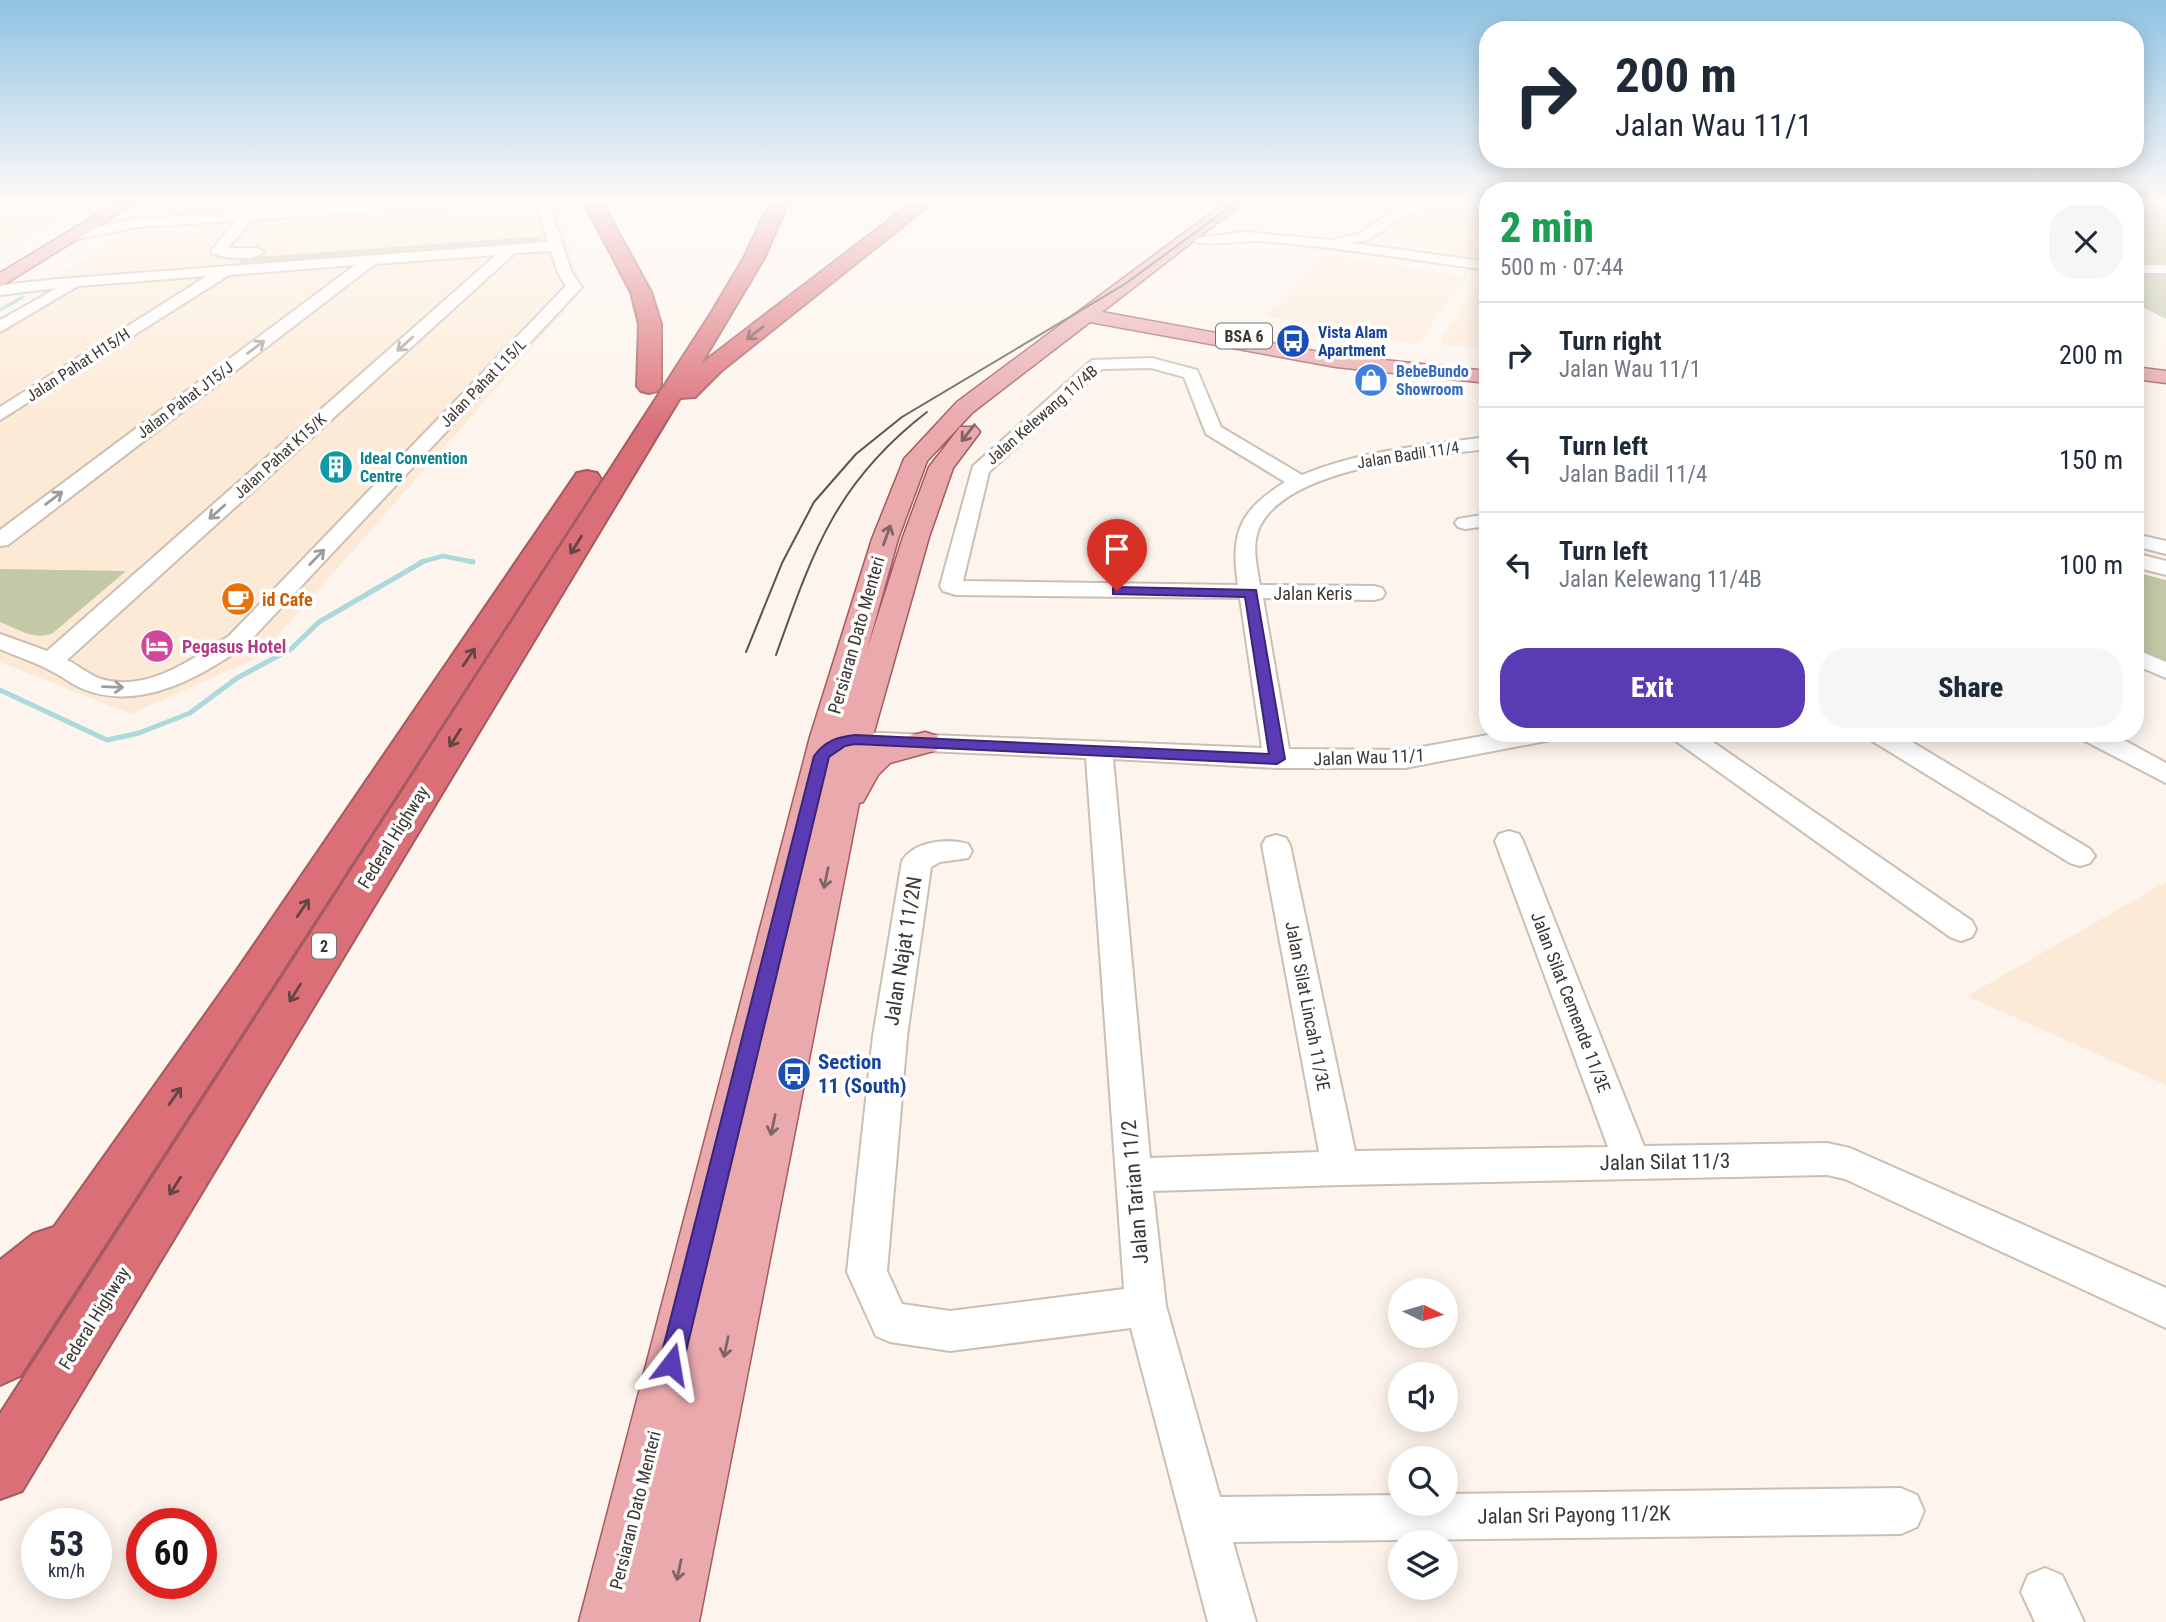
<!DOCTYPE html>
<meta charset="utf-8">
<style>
body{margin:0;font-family:"Roboto Condensed",sans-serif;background:#f6f6f7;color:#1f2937;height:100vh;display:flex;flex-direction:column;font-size:26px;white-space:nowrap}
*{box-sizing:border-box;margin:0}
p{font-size:23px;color:#747a83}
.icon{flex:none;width:38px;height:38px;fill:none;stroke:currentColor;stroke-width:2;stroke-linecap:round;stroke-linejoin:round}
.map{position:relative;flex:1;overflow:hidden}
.details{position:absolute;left:1479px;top:182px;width:665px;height:560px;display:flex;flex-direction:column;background:#fff;border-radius:28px;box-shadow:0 4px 18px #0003}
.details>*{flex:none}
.banner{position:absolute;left:1479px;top:21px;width:665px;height:147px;border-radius:28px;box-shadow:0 4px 18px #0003;background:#fff;color:#1f2937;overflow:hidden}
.needle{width:46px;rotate:95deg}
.fabs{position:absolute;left:1388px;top:1278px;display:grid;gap:14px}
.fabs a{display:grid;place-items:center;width:70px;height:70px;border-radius:50%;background:#fff;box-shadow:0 4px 18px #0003;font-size:35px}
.speed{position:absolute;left:21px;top:1508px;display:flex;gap:14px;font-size:35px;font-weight:700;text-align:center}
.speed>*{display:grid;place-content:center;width:91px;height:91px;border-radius:50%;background:#fff;box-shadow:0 4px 18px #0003;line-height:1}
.speed small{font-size:18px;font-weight:400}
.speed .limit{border:10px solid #d22;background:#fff;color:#111}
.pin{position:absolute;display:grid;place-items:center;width:60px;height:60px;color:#fff;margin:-72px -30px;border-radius:50% 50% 50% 0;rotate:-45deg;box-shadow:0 0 7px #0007}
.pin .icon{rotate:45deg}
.me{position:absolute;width:77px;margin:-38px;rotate:14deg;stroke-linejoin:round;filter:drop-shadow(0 0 5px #0008)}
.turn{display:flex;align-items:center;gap:24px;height:147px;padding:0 21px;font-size:32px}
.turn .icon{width:91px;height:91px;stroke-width:2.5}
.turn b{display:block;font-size:49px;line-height:60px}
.round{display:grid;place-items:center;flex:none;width:74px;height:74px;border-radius:28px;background:#f6f6f7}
.headline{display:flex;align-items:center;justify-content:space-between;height:119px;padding:0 21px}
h1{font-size:42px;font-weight:800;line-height:52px;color:#1e9e55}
.cta{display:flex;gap:14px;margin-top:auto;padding:14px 21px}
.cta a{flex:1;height:80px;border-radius:28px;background:#5a3bb3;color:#fff;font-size:28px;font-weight:800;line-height:80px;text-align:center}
.cta a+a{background:#f6f6f7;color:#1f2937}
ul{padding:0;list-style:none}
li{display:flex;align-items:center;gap:21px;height:105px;padding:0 21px;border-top:2px solid #e0e1e3}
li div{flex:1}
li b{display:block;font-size:26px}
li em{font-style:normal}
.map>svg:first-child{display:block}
.built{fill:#fdead6}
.green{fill:#c3c8a6}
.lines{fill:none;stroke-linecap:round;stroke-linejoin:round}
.stream-far2{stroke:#acd9db;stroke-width:3.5}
.stream-far1{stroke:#acd9db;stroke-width:4.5}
.stream{stroke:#acd9db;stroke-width:5}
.minor-casing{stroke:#ccbfb2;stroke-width:4}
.major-casing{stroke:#a35b5f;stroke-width:3}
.highway-casing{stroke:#a35b5f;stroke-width:4}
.minor{fill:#fff;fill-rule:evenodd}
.major{fill:#e9a9ad;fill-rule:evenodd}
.highway{fill:#db6f77;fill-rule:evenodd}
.tram{stroke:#59544e;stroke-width:2}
.oneway{stroke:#644543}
.oneway2{stroke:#9e9b98}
.oneway3{stroke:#816563}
.route{fill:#5a3bb3;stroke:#3a2674;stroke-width:2}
.labels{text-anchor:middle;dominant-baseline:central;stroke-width:7;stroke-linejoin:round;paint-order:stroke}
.far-transit-label{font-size:16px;font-weight:bold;fill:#164399;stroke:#fff;text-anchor:start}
.shield{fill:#fff;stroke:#767370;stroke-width:2}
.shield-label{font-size:16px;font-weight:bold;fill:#3c3732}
.far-street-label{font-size:16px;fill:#3c3732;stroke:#fff}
.far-shop-label{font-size:16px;font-weight:bold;fill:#366cbe;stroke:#fff;text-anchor:start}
.far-culture-label{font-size:16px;font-weight:bold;fill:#0d838f;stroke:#fff;text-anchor:start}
.street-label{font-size:18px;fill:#3c3732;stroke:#fff}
.food-label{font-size:18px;font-weight:bold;fill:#c56008;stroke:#fff;text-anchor:start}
.hotel-label{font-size:18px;font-weight:bold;fill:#b23c85;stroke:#fff;text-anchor:start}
.near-street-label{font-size:21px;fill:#3c3732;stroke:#fff}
.near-transit-label{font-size:21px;font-weight:bold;fill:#164399;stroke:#fff;text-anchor:start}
</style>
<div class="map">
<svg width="2166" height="1622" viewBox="0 0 2166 1622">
<rect width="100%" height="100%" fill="#fdf5ed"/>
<path class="built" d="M0,201H94L0,250Z
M181,201H300L283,209L321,207L329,201H555L582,291L259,657L131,714L0,662V319L39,297L67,270Z
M1487,208V259L1383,242L1373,237L1405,213Z
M1326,254H1327L1466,277L1417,344L1265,316Z
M1482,280L1487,281V349L1444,345L1441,338Z
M2166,882V1085L1967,996Z"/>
<path class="green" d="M2135,201H2166V319L2135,303Z
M543,236L541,242L239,264L243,258Z
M0,569L126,571L53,633C33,641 19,629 0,622Z
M2135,572L2166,580V663L2135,648Z"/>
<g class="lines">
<path class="stream-far2" d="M0,310L23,297"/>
<path class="stream-far1" d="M421,562L443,556L473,562"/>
<path class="stream" d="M467,561L473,562
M0,690L107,740L139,733L190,713L237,678L291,649L319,622L424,561"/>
<g class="minor-casing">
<path id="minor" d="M412,201H480L474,205L251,220L228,248H257L264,252C252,262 228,258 213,254L211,251L236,221L137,227L78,239L71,235L78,231L137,219Z
M536,201H548L572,273L582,287L245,646C200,677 140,712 83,689C73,685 65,678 55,673C38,663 18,657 0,649V634L47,651L496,255L375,264L8,545L0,546V530L355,265L229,275L0,420V407L207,276L78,286L0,332V320L57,288L0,295V285L59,279L548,242ZM551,251L558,273L566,286L229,636C193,659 146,693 101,679C89,675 78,665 67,660L515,253Z
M1488,201V209L1410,212L1368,240L1352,243L1488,262V270C1413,260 1338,247 1262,241C1248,240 1201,247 1194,241L1196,238L1245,232L1331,240L1359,234L1402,205Z
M2135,265H2166V273H2135Z
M1152,358L1197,370L1221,427L1302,475C1360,451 1425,445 1488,437V449C1428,456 1290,467 1260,526C1251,544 1257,567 1260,585L1374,586L1382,588L1385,593L1382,598L1374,600L1263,598L1289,749L1405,750L1499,733H1559L1555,739L1546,741L1405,768H1277L1113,759L1150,1158L1319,1152L1262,845L1266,838L1276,835L1286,838L1290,845L1355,1151L1608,1147L1495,841L1499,834L1509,831L1519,834L1523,841L1644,1146L1827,1143L1850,1148L2166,1288V1328L1845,1179L1827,1175L1340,1185L1153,1191L1166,1306L1220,1497L1400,1495V1503H1446V1494L1901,1488L1917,1495L1924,1511L1917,1527L1901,1534L1233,1542L1256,1622H1208L1131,1328L950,1351L890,1342L876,1336L847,1272L873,1036L902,861C914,841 948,838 968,844L972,851L968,858L940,862L931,867L907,1036L887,1271L902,1304L950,1311L1124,1289L1086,758L855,748L846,746L842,740L846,734L855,732L1262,748L1240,598L956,595L943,591L940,586L973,466L1092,360ZM1151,368L1184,377L1206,434L1285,482C1240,511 1230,531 1238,585L963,581L989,472L1102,369Z
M1488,514V526L1465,529L1458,527L1455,523L1458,519Z
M2135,534L2166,541V554L2135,546Z
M2135,553L2166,561V575L2135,567Z
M2135,649L2166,662V678L2135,665Z
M1669,733H1700L1972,921L1976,929L1972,937L1961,941L1950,937L1673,739Z
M1865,733H1897L2090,849L2095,856L2090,863L2080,866L2070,863L1869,739Z
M2077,733H2111L2166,763V783L2081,739Z
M2045,1568L2062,1575L2084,1622H2035L2021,1592L2028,1575Z"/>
</g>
<g class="major-casing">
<path id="major" d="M119,201H139L0,287V273Z
M1227,201H1245L1102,312L1336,355L1488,371V383L1336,367L1090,322L973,412L927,461L898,539L866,653L903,537L929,467L960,427H976L980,432L953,468L929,537L870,746L925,732L937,736L941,743L937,750L890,763L878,775L863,802L859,803L699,1622H579L810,737L872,539L904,459L957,402Z
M2135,367L2166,371V383L2135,379Z"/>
</g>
<g class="highway-casing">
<path id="highway" d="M583,201H601L651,292L661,324V386L657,391L649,393L641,391L637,386L639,324L631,292Z
M771,201H789L764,258L701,364L914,201H934L721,371L695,397L680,398L22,1491L0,1499V1414L710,315L744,258Z
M587,471L597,473L601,479L20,1376L0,1385V1260L33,1234L54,1227L235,973L577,473Z"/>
</g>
<use href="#minor" class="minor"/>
<use href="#major" class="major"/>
<use href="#highway" class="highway"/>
<path class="tram" d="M746,652L782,563L814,502L856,454L902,417L1125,284L1238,201
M776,655C813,551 836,482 927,412"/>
</g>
<defs><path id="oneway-shaft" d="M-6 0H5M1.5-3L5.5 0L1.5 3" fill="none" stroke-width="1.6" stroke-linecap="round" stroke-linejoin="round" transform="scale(1.75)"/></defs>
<g class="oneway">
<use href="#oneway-shaft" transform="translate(755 333) rotate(142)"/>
<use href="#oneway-shaft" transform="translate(576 545) rotate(122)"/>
<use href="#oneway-shaft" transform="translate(469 657) rotate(-56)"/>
<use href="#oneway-shaft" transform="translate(455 738) rotate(122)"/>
<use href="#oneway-shaft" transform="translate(303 908) rotate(-56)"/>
<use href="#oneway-shaft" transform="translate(295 993) rotate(122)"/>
<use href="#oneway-shaft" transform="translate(175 1096) rotate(-55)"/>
<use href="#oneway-shaft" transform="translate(175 1186) rotate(122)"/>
</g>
<g class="oneway2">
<use href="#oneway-shaft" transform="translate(405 344) rotate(138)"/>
<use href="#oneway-shaft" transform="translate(256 347) rotate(-37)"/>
<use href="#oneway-shaft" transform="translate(54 498) rotate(-37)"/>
<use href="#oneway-shaft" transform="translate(217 512) rotate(138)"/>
<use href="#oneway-shaft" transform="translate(317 557) rotate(-46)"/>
<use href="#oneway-shaft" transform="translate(113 687) rotate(2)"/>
</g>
<g class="oneway3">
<use href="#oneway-shaft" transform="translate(968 433) rotate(128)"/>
<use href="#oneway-shaft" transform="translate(887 535) rotate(-70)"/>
<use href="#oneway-shaft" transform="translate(826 878) rotate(102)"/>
<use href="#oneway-shaft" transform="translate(773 1125) rotate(102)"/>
<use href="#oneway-shaft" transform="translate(726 1347) rotate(102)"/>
<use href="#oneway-shaft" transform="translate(679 1570) rotate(102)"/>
</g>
<linearGradient id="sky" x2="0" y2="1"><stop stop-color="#90c3e3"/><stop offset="0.47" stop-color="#fefaf7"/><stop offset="1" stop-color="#fefaf7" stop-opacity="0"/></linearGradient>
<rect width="2166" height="428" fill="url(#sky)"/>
<path class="route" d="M1117,587L1256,590L1285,759L1277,764L855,744L845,746L829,757L683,1364L680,1373L671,1376L663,1373L659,1364L814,756C825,741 837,737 855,735L1269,754L1245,597L1113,594V588Z"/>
<defs>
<g id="bus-disc" transform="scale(1.75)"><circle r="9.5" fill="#1a4fb4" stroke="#fff"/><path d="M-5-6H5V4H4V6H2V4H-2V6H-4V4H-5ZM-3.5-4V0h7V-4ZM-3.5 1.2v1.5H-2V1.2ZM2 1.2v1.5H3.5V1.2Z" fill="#fff"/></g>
<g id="shop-disc" transform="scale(1.75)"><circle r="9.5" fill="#3f7fe0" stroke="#fff"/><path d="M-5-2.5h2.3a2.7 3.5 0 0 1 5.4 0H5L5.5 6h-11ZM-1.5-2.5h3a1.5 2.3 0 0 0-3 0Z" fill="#fff"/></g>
<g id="building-disc" transform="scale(1.75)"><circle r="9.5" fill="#0f9aa8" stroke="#fff"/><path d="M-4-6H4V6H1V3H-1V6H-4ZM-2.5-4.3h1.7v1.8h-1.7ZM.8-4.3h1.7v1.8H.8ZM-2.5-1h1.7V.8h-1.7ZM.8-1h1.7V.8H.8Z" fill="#fff"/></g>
<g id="cafe-disc" transform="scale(1.75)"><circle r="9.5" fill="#e8710a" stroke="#fff"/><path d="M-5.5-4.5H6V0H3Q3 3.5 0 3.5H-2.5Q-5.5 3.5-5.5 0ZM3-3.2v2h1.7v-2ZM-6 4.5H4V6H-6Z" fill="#fff"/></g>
<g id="hotel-disc" transform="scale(1.75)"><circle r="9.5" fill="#d1479c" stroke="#fff"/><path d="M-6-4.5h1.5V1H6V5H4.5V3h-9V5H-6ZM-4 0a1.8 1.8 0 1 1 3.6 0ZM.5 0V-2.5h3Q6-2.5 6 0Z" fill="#fff"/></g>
</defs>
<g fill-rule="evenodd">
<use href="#bus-disc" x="1293" y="341"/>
<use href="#shop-disc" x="1371" y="380"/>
<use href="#building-disc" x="336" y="467"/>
<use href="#cafe-disc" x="238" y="599"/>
<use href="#hotel-disc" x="157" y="646"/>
<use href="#bus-disc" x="794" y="1074"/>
</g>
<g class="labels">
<g class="far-transit-label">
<text x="1318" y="332">Vista Alam<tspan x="1318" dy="18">Apartment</tspan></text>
</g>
<g class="shield">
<rect x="1216" y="323.5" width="56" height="25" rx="5"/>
<rect x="312" y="933.5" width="24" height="25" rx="5"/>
</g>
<g class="shield-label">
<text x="1244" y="336">BSA 6</text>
<text x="324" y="946">2</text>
</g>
<g class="far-street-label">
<text transform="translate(78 365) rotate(-33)">Jalan Pahat H15/H</text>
<text transform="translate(483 383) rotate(-46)">Jalan Pahat L15/L</text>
<text transform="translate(185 400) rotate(-37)">Jalan Pahat J15/J</text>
<text transform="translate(1042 415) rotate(-41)">Jalan Kelewang 11/4B</text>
<text transform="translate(1408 455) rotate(-9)">Jalan Badil 11/4</text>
<text transform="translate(280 456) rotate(-42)">Jalan Pahat K15/K</text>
</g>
<g class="far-shop-label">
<text x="1396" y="371">BebeBundo<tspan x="1396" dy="18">Showroom</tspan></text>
</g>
<g class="far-culture-label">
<text x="360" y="458">Ideal Convention<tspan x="360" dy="18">Centre</tspan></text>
</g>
<g class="street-label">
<text x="1313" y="593">Jalan Keris</text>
<text transform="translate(856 635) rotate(-74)">Persiaran Dato Menteri</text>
<text transform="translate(1369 757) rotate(-2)">Jalan Wau 11/1</text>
<text transform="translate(393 837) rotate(-58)">Federal Highway</text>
<text transform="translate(1571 1002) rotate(69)">Jalan Silat Cemende 11/3E</text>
<text transform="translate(1308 1006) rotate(79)">Jalan Silat Lincah 11/3E</text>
<text transform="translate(94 1318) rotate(-58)">Federal Highway</text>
<text transform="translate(635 1510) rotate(-76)">Persiaran Dato Menteri</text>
</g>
<g class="food-label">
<text x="262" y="599">id Cafe</text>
</g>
<g class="hotel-label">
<text x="182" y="646">Pegasus Hotel</text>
</g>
<g class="near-street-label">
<text transform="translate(903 951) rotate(-81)">Jalan Najat 11/2N</text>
<text transform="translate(1665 1162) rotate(-1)">Jalan Silat 11/3</text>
<text transform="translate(1135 1192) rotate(-95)">Jalan Tarian 11/2</text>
<text transform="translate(1574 1515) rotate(-1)">Jalan Sri Payong 11/2K</text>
</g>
<g class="near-transit-label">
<text x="818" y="1062">Section<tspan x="818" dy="24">11 (South)</tspan></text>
</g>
</g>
</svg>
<div class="fabs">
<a><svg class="needle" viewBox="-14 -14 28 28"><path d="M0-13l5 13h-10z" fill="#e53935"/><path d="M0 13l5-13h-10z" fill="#747a83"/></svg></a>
<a><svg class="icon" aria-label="sound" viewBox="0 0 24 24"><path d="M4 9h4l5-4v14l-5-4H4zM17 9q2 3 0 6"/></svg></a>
<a><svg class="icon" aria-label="search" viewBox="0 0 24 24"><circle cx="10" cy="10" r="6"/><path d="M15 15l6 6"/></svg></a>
<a><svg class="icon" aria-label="layers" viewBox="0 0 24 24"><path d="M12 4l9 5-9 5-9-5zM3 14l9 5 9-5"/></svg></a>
</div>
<div class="speed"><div>53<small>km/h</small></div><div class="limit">60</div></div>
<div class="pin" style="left:1117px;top:591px;background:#d93025"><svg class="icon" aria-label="arrive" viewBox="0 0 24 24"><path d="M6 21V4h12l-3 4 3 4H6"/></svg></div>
<svg class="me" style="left:671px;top:1364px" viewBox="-20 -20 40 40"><path d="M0-17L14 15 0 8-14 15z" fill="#5a3bb3" stroke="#fff" stroke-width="4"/></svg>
<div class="banner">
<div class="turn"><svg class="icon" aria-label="right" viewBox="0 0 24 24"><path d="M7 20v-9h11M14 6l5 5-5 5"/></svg><div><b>200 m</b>Jalan Wau 11/1</div></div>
</div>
<section class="details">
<div class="headline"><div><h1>2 min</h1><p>500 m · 07:44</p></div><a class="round"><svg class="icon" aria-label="close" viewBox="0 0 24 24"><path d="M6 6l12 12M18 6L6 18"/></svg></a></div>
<ul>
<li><svg class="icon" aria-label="right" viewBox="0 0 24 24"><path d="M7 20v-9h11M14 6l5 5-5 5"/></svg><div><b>Turn right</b><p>Jalan Wau 11/1</p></div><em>200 m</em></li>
<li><svg class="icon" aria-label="left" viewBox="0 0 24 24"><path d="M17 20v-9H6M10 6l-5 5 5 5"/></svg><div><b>Turn left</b><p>Jalan Badil 11/4</p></div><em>150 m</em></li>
<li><svg class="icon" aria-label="left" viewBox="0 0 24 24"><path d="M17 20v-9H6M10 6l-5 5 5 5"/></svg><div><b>Turn left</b><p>Jalan Kelewang 11/4B</p></div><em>100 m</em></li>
</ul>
<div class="cta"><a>Exit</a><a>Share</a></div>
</section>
</div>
